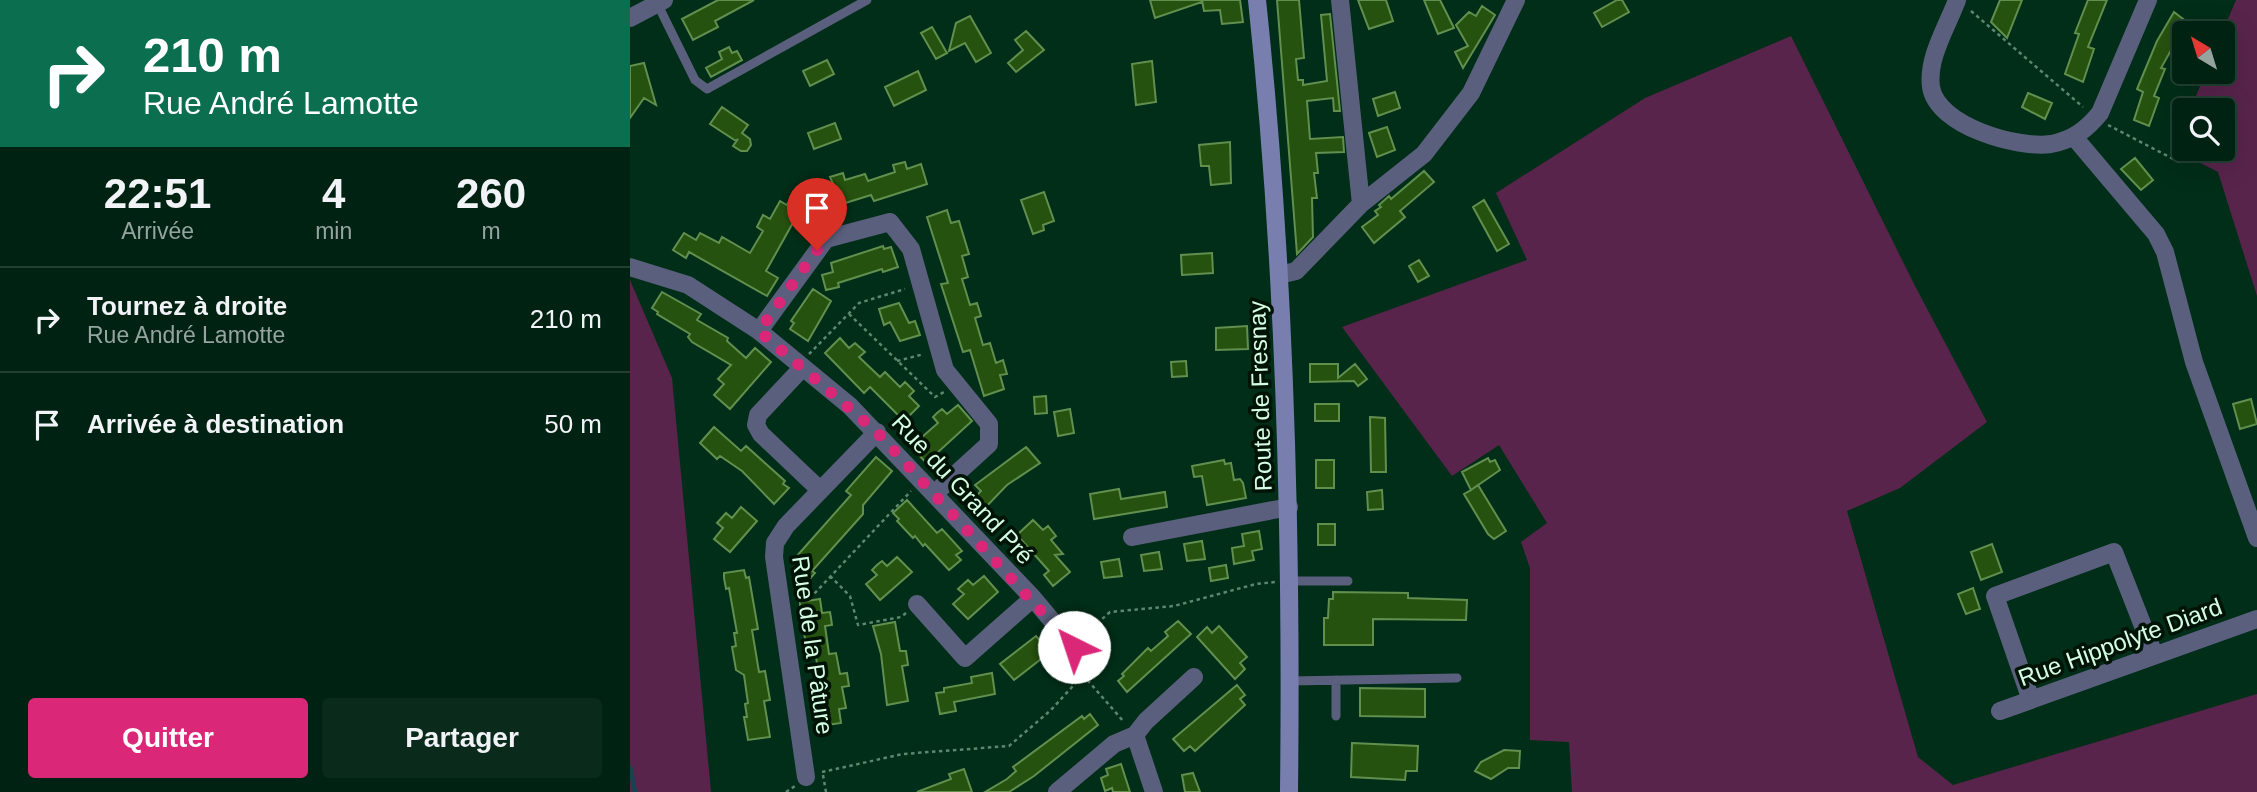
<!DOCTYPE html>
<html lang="fr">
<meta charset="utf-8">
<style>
body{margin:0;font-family:Helvetica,sans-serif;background:#0a2a1b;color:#f1f3f6;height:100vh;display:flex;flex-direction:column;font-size:26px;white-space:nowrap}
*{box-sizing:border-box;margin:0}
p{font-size:23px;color:#95a49f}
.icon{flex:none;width:38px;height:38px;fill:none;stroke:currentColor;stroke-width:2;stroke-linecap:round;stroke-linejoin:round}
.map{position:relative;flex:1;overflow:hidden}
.sheet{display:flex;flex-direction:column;background:#002212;width:630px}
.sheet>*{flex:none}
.guide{background:#0b6e4f;color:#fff;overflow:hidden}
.needle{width:46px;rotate:322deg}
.fabs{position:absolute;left:1542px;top:21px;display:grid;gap:14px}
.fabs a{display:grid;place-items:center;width:63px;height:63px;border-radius:7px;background:#002212;box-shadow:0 7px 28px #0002,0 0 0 2px #223f32;font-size:35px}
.pin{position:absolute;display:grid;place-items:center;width:60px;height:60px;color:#fff;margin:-72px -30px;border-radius:50% 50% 50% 0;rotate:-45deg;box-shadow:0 0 7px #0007}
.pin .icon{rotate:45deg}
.me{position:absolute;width:77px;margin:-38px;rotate:319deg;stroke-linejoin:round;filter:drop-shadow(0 0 5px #0008)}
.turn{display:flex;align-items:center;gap:24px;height:147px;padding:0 28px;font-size:32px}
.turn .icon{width:91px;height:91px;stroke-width:2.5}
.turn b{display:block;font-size:49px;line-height:60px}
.eta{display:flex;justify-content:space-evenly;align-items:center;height:119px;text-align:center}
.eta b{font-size:42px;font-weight:600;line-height:49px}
.action{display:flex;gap:14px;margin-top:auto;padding:14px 28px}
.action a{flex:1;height:80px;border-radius:7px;background:#db2777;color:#fff;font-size:28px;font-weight:600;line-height:80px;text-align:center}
.action a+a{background:#0a2a1b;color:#f1f3f6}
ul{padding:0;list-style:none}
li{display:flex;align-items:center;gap:21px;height:105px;padding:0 28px;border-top:2px solid #223f32}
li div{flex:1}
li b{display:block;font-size:26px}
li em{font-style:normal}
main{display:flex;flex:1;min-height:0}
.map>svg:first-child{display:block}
.green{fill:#58244c}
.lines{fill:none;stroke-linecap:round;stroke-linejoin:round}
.stream{stroke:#144450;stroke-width:4.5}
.building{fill:#26520f;stroke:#618f4e;stroke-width:2}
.path{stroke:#5c8870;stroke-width:2.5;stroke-dasharray:3.5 3.5;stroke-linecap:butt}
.lane{stroke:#5a5f7d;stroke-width:9}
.street{stroke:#5a5f7d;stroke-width:18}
.secondary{stroke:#787faf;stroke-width:18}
.route{stroke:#db2777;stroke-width:12;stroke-dasharray:0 21.6}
.labels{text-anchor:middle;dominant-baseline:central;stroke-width:7;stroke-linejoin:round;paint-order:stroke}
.street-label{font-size:24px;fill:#d5fde4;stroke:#001307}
</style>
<main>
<section class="sheet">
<div class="guide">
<div class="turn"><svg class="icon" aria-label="right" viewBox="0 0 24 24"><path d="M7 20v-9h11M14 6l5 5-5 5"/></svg><div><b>210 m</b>Rue André Lamotte</div></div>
</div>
<div class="eta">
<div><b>22:51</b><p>Arrivée</p></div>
<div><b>4</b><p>min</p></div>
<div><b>260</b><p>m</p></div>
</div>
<ul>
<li><svg class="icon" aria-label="right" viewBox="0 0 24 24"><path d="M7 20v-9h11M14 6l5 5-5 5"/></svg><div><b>Tournez à droite</b><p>Rue André Lamotte</p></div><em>210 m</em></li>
<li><svg class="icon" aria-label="arrive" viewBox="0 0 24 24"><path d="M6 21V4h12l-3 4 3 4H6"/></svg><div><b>Arrivée à destination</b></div><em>50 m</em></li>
</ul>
<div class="action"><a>Quitter</a><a>Partager</a></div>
</section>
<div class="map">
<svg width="1627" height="792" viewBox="0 0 1627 792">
<rect width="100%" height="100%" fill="#002e18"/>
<path class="green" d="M1606,0H1627V296L1588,172L1543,149L1554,124V149H1592V110H1560L1576,72H1592V33Z
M1161,36L1285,286L1357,422L1270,488L1217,511L1288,757L1323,785L1627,694V792H942L939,742L900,740V568L891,542L917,523L869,445L822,476L712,327L897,260L866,193L1015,98Z
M0,280L42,378L81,792H0Z"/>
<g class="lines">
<path class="stream" d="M0,767L5,792"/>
</g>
<path class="building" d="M88,0H124L85,21L88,27L63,40L52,19Z
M520,0H571L572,2L525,18Z
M572,0H610L613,22L592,24L590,10L574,11Z
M647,0H669L674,58L666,59L668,80H673V85L697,81L691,15L700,14L710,111H704L703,98L677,101L680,139L713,137L714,152L686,153L688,173H684L687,198H682L683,237L667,254Z
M728,0H756L763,21L739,29Z
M794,0H810L824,28L808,34Z
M987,0H992L999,12L972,27L964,13Z
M1370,0H1392L1377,38L1361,22Z
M1458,0H1477L1458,47L1464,49L1453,82L1435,74L1449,34L1445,33Z
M852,6L865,15L833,68L825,52L838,46L826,25L839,12L846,16Z
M1544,12L1557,22L1531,68L1535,69L1524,96L1529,98L1519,126L1504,120L1513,92L1507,89L1527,41Z
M340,16L361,53L346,62L335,43L319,51L326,23Z
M302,27L317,53L306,59L291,33Z
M396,31L414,50L386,72L378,63L393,50L385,40Z
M99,47L102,53L107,51L112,60L81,77L76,68L92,59L89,52Z
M197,60L204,74L180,86L173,71Z
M522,61L526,102L506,105L502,64Z
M14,63L26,105L14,98L0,118V66Z
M288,71L296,90L264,106L255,87Z
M765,92L770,108L748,116L743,99Z
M1398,93L1422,103L1415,119L1392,107Z
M92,107L118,125L112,133L120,139L121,145L117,151H111L103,146L108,139L106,141L80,124Z
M205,123L211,139L184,149L178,133Z
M757,127L765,150L747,157L739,133Z
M600,142L601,183L581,185L579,166H571L569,145Z
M1505,158L1523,180L1511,190L1491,169Z
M275,162L277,169L291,164L297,184L244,201L241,195L196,209L189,189L203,184L200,177L213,173L215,180L235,174L238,181L265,172L263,165Z
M794,171L804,182L770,211L775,217L744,243L732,227L748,215L745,211L751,207L749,205L759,196L761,199Z
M164,192L183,203L175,216L169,212L136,271L148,278L137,296L59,252L56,258L43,250L54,233L66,240L70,233L89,243L92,237L120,253L133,231L127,227L133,215L140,219L150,201L157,205Z
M414,192L424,221L413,225L414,230L403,234L391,200Z
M854,200L879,244L867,251L843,207Z
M317,210L321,223L329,221L339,254L332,256L338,277L332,279L340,305L347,303L351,316L345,318L353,345L360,343L366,363L373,360L377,374L370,375L374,389L354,396L340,350L333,352L311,284L318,283L297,217Z
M253,246L254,249L261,247L268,267L253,272L252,269L208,283L209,287L196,290L192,275L203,272L201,263Z
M582,253L583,273L552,275L551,255Z
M789,260L799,276L788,282L779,266Z
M183,289L201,301L178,341L160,329L164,323L161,321Z
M32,292L71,314L67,320L98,338L97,341L116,358L125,348L141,362L100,409L84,395L94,384L88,379L101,365L62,342L58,337L60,334L27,314L28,312L22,308Z
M269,303L279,323L285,321L290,335L270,341L260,322L254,325L249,309Z
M617,326L618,349L586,350V328Z
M210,338L219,348L225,343L235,352L229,357L250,377L255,372L270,387L275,382L284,391L279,396L289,406L274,421L240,387L234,393L195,353Z
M556,361L557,376L542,377L541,362Z
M680,364H708V378L725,364L737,379L728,386L724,381L680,382Z
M416,396L417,413L405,414L404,397Z
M1621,399L1627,424L1610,429L1603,404Z
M685,404H709V421H685Z
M328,405L342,421L307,453L312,459L301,468L286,452L297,442L292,437L308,423L303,417L307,413L312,409L317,414Z
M440,409L444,433L428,436L424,412Z
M740,417L755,418L756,472H741Z
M84,427L111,451L116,446L155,481L153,484L159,488L144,504L112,471L90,456L87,459L70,443Z
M396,447L410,463L377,485L352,511L342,500L351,491L345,485Z
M246,457L262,471L233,505V514L182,571L185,573L176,583L165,572L173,563L166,557L221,495L216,491Z
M858,458L860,462L865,460L870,470L841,490L848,485L876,531L864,539L858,534L834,494L841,490L832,472Z
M594,460L595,464L601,463L604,480L610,479L613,483L616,498L577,505L572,476L564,477L562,466Z
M686,460H704V488H686Z
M489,489L491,499L535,492L537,507L464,519L460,494Z
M752,490L753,509L738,510L737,492Z
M277,500L307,533L312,529L332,551L326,555L331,560L319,570L295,544L293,546L285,536L283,538L267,521L269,519L263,513Z
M111,507L127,521L100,552L84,539L93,528L87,523L96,513L102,518Z
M403,520L413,530L418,526L426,536L421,540L433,554L425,555L440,572L423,586L414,575L419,571L387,535Z
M688,524H705V545H688Z
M629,531L632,549L622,551L624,560L604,564L602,548L614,546L612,534Z
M572,541L575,559L557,561L554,544Z
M1362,544L1372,572L1351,580L1341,552Z
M529,552L532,569L514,571L511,555Z
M267,557L282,572L250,600L236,584L247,575L242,570L247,565L252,561L257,566Z
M489,559L492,576L474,578L471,562Z
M596,565L598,578L581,581L579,568Z
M114,570L116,578L119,577L128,629L122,630L129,672L135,671L140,700L134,701L140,737L118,740L114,717H117L115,704L118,703L114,675L106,670L102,647L106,646L104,633H107L99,588L96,589L94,578V573Z
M354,576L368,592L338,619L323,604L334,594L328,589L338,580L343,585Z
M1343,588L1350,609L1336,614L1328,594Z
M703,592L778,593V598L837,600L836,620L743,619V645H694V618H698L699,599H703Z
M190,599L192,613L200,612L201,618L202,625L195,626L199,654L206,653L210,674L217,673L219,686L212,687L216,708L209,709L211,723L190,726L188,712L194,711L186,657L178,658L170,607V602Z
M548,621L561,634L497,692L488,681L494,676L492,674L518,648L521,651L538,636L535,632Z
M265,622L270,651H276L278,665L272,666L278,701L257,705L251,654L243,626Z
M589,626L617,657L610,663L615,669L605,679L567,637L577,627L582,633Z
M406,636L420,652L384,680L370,664Z
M362,673L365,694L324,702L326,711L310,714L306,693L314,692V688L342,683L341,677Z
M607,685L615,695L610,699L615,705L565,751L560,746L554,751L543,739Z
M730,688L795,689V717L730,716Z
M460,714L468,725L404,776L379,792H355L377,779L386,771L383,767L452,716L454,719Z
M722,743L788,746L787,771H776L775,780L721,777Z
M874,750L890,751L889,768H878L861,779L845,771L851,762Z
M491,764L500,792H483L482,788L475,791L471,778L478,775L476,769Z
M334,769L342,792H287L321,779L319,774Z
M563,773L570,792H555L552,775Z"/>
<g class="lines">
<path class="path" d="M1341,11L1453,107
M1478,125L1551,163
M219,314L305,397L314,392
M179,354L229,303L275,289
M267,361L294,354
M200,576L220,596L228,625L271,617L276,613
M164,597L184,594L281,491
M459,642L462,628L480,612L544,606L626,584L645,582
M453,675L494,722
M192,772L273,754L379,746L421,710L453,675L456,659
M193,775L196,792
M156,792L165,786"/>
<path class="lane" d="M27,3L65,80L77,89L237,0
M661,581H718
M706,680V716
M660,681L827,678"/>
<path class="street" d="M710,0L731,204
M1327,0C1317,27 1297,58 1301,87C1307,126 1388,149 1421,144C1443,140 1457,129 1470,113L1518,0
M0,18L34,0
M1444,137L1526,234L1535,252L1564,362L1627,538
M0,267L58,285L129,331L220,406L403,598L444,647
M649,275L666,271L731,204L794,154L841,93L886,0
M129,331L196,239L260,222L281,249L315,370L359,424V444L304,494
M173,367L128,415L126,425L131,434L190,490
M502,537L659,507
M287,604L335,658L403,598
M1401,700L1365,596L1484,552L1524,654
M1370,711L1627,619
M505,735L516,721L564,677
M176,777L144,557L145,543L156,526L247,432
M427,792L484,744L505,735L524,792"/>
<path class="secondary" d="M627,0C655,263 662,527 659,792"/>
</g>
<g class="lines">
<path class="route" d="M187,250L129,331L247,432L444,647"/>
</g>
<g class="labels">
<g class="street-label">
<text transform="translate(630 396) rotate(-92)">Route de Fresnay</text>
<text transform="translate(333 489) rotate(47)">Rue du Grand Pré</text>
<text transform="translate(1490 642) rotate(-20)">Rue Hippolyte Diard</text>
<text transform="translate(183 645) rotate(82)">Rue de la Pâture</text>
</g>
</g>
</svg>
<div class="fabs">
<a><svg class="needle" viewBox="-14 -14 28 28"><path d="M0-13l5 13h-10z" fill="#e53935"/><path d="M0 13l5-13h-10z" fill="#95a49f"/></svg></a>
<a><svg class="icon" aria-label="search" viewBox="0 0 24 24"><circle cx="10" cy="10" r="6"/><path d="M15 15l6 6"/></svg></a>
</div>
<div class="pin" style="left:187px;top:250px;background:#d93025"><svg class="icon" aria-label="arrive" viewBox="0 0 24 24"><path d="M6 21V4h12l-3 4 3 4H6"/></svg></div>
<svg class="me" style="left:444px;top:647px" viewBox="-20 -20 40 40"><circle r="19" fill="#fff"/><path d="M0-13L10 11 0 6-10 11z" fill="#db2777"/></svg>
</div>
</main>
